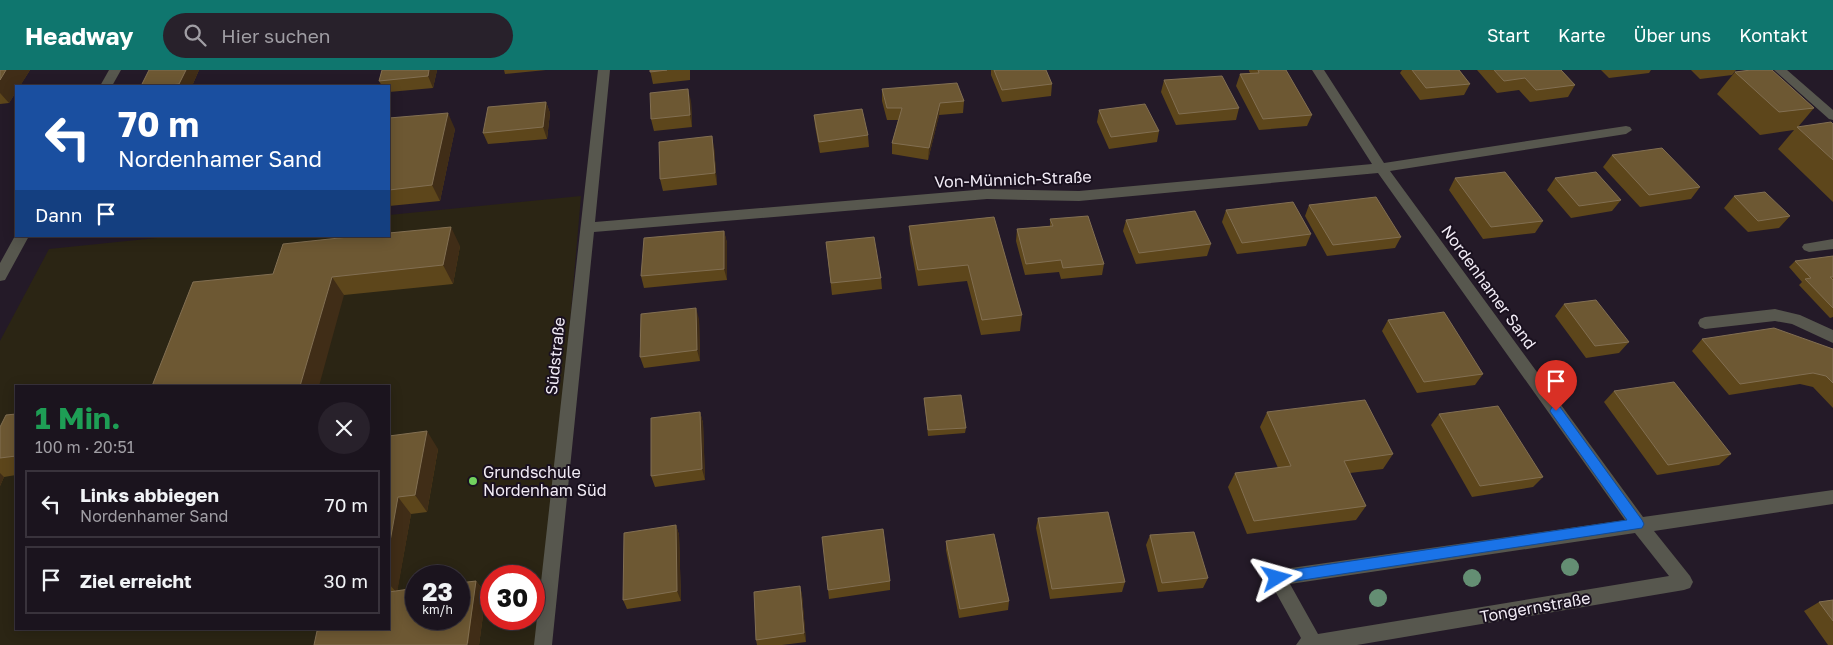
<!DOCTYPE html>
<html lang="de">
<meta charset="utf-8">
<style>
body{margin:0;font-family:"Golos Text",sans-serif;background:#28212b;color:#f1f3f6;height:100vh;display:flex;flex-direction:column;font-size:19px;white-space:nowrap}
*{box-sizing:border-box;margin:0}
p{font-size:16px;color:#a09ea4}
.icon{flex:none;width:28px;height:28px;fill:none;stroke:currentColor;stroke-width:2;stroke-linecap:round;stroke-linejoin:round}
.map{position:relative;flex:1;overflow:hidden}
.drawer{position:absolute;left:15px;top:315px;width:375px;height:245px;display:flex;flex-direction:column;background:#1b141e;border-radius:0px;box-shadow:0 2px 12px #0003,0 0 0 1px #39333c}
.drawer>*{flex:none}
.top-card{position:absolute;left:15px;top:15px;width:375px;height:152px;border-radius:0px;box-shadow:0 2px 12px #0003,0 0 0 1px #39333c;background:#1a4fa0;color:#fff;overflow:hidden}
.speed{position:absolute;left:405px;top:495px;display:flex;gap:10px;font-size:25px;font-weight:700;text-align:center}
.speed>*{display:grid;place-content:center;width:65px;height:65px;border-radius:50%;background:#1b141e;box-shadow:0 2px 12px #0003,0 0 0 1px #39333c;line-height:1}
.speed small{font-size:12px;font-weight:400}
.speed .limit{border:8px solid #d22;background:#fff;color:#111}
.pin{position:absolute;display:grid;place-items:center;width:42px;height:42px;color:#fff;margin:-51px -21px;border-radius:50% 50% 50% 0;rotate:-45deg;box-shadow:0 0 5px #0007}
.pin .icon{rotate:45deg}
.me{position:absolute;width:55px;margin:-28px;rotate:82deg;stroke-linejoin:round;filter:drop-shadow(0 0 4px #0008)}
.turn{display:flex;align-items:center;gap:18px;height:105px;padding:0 20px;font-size:22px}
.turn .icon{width:65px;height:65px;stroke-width:2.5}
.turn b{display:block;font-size:35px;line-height:42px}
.then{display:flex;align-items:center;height:48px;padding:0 20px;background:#0003;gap:10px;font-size:19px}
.round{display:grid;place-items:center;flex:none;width:52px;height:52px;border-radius:26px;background:#28212b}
.head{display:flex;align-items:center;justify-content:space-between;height:85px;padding:0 20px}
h1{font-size:30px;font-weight:700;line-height:38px;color:#1e9e55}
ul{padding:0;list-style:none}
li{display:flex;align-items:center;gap:15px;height:68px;margin:0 10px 8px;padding:0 10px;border:2px solid #39333c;border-radius:0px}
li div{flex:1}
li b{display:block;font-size:19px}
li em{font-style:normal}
header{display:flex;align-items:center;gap:30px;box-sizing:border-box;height:70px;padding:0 25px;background:#0f766e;color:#fff}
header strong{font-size:24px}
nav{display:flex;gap:28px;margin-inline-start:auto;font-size:18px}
.search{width:350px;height:45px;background:#28212b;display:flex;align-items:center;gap:12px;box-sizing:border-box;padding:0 18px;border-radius:28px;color:#a09ea4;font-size:19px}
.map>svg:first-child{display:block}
.education{fill:#2b2514;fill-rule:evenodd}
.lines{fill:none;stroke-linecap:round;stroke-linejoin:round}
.minor{fill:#57574e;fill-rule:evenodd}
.tree{fill:#648e73}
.wall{fill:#5d461b}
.shaded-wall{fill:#402d17}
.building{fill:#6d5833;stroke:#826f52}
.route{fill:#1a73e8;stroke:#114b97}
.poi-dot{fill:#71d25e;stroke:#1a111f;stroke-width:2}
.labels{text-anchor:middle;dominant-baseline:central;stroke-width:4;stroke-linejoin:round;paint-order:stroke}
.street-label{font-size:16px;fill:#f2ecf6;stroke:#1a111f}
.poi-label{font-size:16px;fill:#f2ecf6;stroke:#1a111f;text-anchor:start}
</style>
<header>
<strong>Headway</strong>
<div class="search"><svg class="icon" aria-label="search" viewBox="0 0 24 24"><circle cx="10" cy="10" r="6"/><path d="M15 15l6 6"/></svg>Hier suchen</div>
<nav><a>Start</a><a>Karte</a><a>Über uns</a><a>Kontakt</a></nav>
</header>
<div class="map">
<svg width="1833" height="575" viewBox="0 0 1833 575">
<rect width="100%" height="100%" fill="#241a28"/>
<path class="education" d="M581,126L542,575H0V271L49,179L176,166H389V145ZM16,316H389V559H16ZM416,506H459V549H416ZM491,506H534V549H491Z"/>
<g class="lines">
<path class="minor" d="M109,0H121L112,16H100Z
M598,0H610L595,152L987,119L1079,121L1372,94L1312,0H1324L1384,93L1626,56L1630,57L1632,60L1626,64L1390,101L1643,447L1833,420V434L1654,461L1690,506L1693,512L1690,518L1684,520L1357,575H1296L1301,568L1268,508L1271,502L1277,500L1625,450L1378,103L1079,131L987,129L594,162L552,575H534ZM1635,463L1669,506L1318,564L1290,514Z
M1774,0H1787L1833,40V50L1829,49Z
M16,164V166H29L5,210L0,211V193Z
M1833,169V179L1809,182L1804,180L1802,177L1804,174Z
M1775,239L1800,245L1833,260V273L1792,254L1775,251L1705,259L1700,257L1698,253L1700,249L1705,247Z"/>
</g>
<g class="tree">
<circle cx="1570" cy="497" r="9"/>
<circle cx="1472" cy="508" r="9"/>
<circle cx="1378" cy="528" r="9"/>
</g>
<path class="wall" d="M0,0H30L9,33L0,34Z
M199,0L192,16H141Z
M382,0H437L433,18L389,22V16H382L379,11Z
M504,0H546L505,4Z
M650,0H690V10L653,14Z
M991,0H1046L1052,14L1051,26L1002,32L991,5Z
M1249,0H1286L1312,45L1307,56L1259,60L1236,16L1240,4L1250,3L1249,1Z
M1402,0H1459L1470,14L1464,25L1420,30L1400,3Z
M1477,0H1561L1575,15L1568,27L1530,32L1519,20L1497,23Z
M1601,0H1651L1649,3L1609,8Z
M1691,0H1736L1732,5L1700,9Z
M1735,2L1814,38L1798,57L1833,54V132L1778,79L1794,60L1760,65L1717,24Z
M1164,10L1239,38L1236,50L1176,55L1161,22Z
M882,19L964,31L963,43L939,45L928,90L892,84V73L898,50H887L882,31Z
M691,31L692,57L654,61L651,49Z
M546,32L550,43L547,69L488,74L483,63Z
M1099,40L1159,61L1157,72L1109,79L1097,52Z
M814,45L868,65L869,77L820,83L815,56Z
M389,48L455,59L440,131L389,136Z
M714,77L717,115L663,121L660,109Z
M1612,85L1700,117L1691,129L1640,137L1603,97Z
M1455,108L1543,151L1535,163L1483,169L1449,120Z
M1555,108L1621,130L1612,141L1571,148L1547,120Z
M1734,126L1790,146L1779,158L1748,162L1724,138Z
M1309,135L1401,167L1395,178L1327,186L1305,146Z
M1226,140L1311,164L1306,176L1237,184L1222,152Z
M994,147L1022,245L1020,261L981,265L967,211L918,216L910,172L909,156Z
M1050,149L1104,194L1102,205L1061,209L1059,202L1025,205L1016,171L1017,159L1050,156Z
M1126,150L1211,174L1207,186L1136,194L1123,161Z
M724,161L727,173V210L644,218L641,206Z
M826,172L881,208L882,219L832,225Z
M460,176L453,214L344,225L273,204Z
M1833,186V247L1830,248L1799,215L1802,212L1789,197L1795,191Z
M1564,234L1629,272L1619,283L1586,288L1555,246Z
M699,249L700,291L644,298L640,287Z
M1388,250L1483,304L1475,315L1417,323L1382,261Z
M1702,269L1833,279V338L1813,317L1800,314L1729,325L1692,281Z
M1614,321L1731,384L1719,395L1657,405L1604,332Z
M924,328L966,358L965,363L928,366Z
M700,342L703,353L705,410L655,417L651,406Z
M1267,342L1393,384L1383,399L1350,403L1366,436L1356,450L1247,464L1228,417L1235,403L1278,398L1260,357Z
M16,344V405L4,407L0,416V357Z
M1439,344L1543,407L1533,417L1472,427L1431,355Z
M389,366L438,379L427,442L411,444L397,521L476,511L486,523L479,575L389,559Z
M1038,448L1125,512L1122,522L1050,529L1036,458Z
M676,455L679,465L681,531L627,539L623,530Z
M1150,465L1208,508L1203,518L1158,522L1146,475Z
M946,471L1009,531L1008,540L959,548L946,480Z
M890,511V520L829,529L828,520Z
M800,516L802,525L806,572L782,575H757L756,570Z
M1833,530V575H1828L1804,541L1819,532Z"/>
<path class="shaded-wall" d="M6,0H30L20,16H16V22L9,33L0,23V10Z
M186,0H199L192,16H180L179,14Z
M429,0H437L433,18L428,6Z
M688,19L691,31L692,57L690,45Z
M546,32L550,43L547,69L543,57Z
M940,33L939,45L928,90L929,78Z
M448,43L455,59L440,131L432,115Z
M712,66L714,77L717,115L715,103Z
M451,157L460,176L453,214L443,195Z
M724,161L727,173V210L724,199Z
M332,207L344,225L319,316H300Z
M696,238L699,249L700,291L697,280Z
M700,342L703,353L705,410L702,399Z
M427,361L438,379L427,442L415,425Z
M0,403L4,407L0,416Z
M398,427L411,444L397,523L389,514V477Z
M676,455L679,465L681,531L677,521Z
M476,511L486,523L479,575H468Z
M800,516L802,525L806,572L804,563Z"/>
<path class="building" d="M0,0H6L0,10Z
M149,0H186L179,14L161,16H141Z
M382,0H429L428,6L379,11Z
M650,0H667L650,2Z
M994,0H1046L1052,14L1002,20Z
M1258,0H1286L1312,45L1263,49L1240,4L1259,3Z
M1412,0H1459L1470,14L1426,18Z
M1494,0H1561L1575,15L1536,20L1525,8L1504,11Z
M1751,0H1772L1814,38L1779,42L1735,2Z
M1222,6L1239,38L1179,44L1164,10Z
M957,13L964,31L940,33L929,78L892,73L902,38H887L882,19Z
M688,19L690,45L651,49L650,23Z
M546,32L543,57L483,63L488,37Z
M1145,34L1159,61L1111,67L1099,40Z
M862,39L868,65L819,72L814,45Z
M448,43L432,115L389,120V48Z
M1831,52L1833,54V90L1797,57Z
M712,66L715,103L660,109L659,72Z
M1662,78L1700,117L1649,125L1612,85Z
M1505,102L1543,151L1491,157L1455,108Z
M1596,102L1621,130L1579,136L1555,108Z
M1765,122L1790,146L1758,151L1734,126Z
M1376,127L1401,167L1333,175L1309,135Z
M1293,132L1311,164L1242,173L1226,140Z
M1195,141L1211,174L1139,183L1126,150Z
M1088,146L1104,194L1063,198L1061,190L1026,194L1017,159L1053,156L1050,149Z
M994,147L1022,245L982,250L968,195L918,200L909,156Z
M451,157L443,195L332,207L300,316H152L193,212L273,204L283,174L358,166H389V163Z
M724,161V199L641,206L644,168Z
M874,167L881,208L831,213L826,172Z
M1833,186V207H1830L1833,210V238L1805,209L1811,208L1795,191Z
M1596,230L1629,272L1595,276L1564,234Z
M696,238L697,280L640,287L641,244Z
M1444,242L1483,304L1424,312L1388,250Z
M1774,258L1833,279V313L1826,306L1813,303L1740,314L1702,269Z
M1674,312L1731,384L1668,395L1614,321Z
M961,325L966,358L928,360L924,328Z
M1365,330L1393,384L1344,391L1366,436L1254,451L1235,403L1291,396L1267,342Z
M1498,336L1543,407L1480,416L1439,344Z
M700,342L702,399L651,406V348Z
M16,344V386L0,388V357L6,345Z
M427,361L415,425L398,427L389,477V366Z
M1108,442L1125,512L1052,519L1038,448Z
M676,455L677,521L623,530L624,463Z
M883,459L890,511L828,520L822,467Z
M1194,462L1208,508L1162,513L1150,465Z
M994,464L1009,531L960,539L946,471Z
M476,511L467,575H314L317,561L331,559H389V522L416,518V549H459V513Z
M800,516L804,563L756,570L754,522Z
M1833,530V551L1819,532Z"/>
<path class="route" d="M1556,336L1560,337L1642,450L1644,454L1642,458L1277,514L1272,512L1270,508L1272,504L1277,502L1627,450L1552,344L1550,341L1552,337Z"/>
<circle class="poi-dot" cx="473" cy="411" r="5"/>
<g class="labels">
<g class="street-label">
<text transform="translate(1013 109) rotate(-2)">Von-Münnich-Straße</text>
<text transform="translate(1489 217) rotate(54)">Nordenhamer Sand</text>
<text transform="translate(555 286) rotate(-84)">Südstraße</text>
<text transform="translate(1535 537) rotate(-10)">Tongernstraße</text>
</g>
<g class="poi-label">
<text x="483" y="402">Grundschule<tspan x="483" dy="18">Nordenham Süd</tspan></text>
</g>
</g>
</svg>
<div class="speed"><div>23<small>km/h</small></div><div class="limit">30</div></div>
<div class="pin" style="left:1556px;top:341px;background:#d93025"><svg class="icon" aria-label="arrive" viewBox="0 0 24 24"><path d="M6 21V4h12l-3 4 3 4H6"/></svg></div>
<svg class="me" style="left:1277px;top:508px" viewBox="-20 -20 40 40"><path d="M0-17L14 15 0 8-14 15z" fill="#1a73e8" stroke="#fff" stroke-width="4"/></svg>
<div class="top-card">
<div class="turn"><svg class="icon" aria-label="left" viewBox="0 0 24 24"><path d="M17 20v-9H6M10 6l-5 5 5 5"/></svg><div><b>70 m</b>Nordenhamer Sand</div></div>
<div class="then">Dann<svg class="icon" aria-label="arrive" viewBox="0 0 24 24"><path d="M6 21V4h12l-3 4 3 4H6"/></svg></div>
</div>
<section class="drawer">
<div class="head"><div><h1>1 Min.</h1><p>100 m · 20:51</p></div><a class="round"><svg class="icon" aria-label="close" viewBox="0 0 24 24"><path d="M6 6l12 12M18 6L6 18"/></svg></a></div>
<ul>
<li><svg class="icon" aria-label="left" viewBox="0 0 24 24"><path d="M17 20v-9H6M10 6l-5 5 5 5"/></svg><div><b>Links abbiegen</b><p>Nordenhamer Sand</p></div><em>70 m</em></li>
<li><svg class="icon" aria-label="arrive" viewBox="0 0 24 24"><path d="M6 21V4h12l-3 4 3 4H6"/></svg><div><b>Ziel erreicht</b></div><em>30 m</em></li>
</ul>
</section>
</div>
